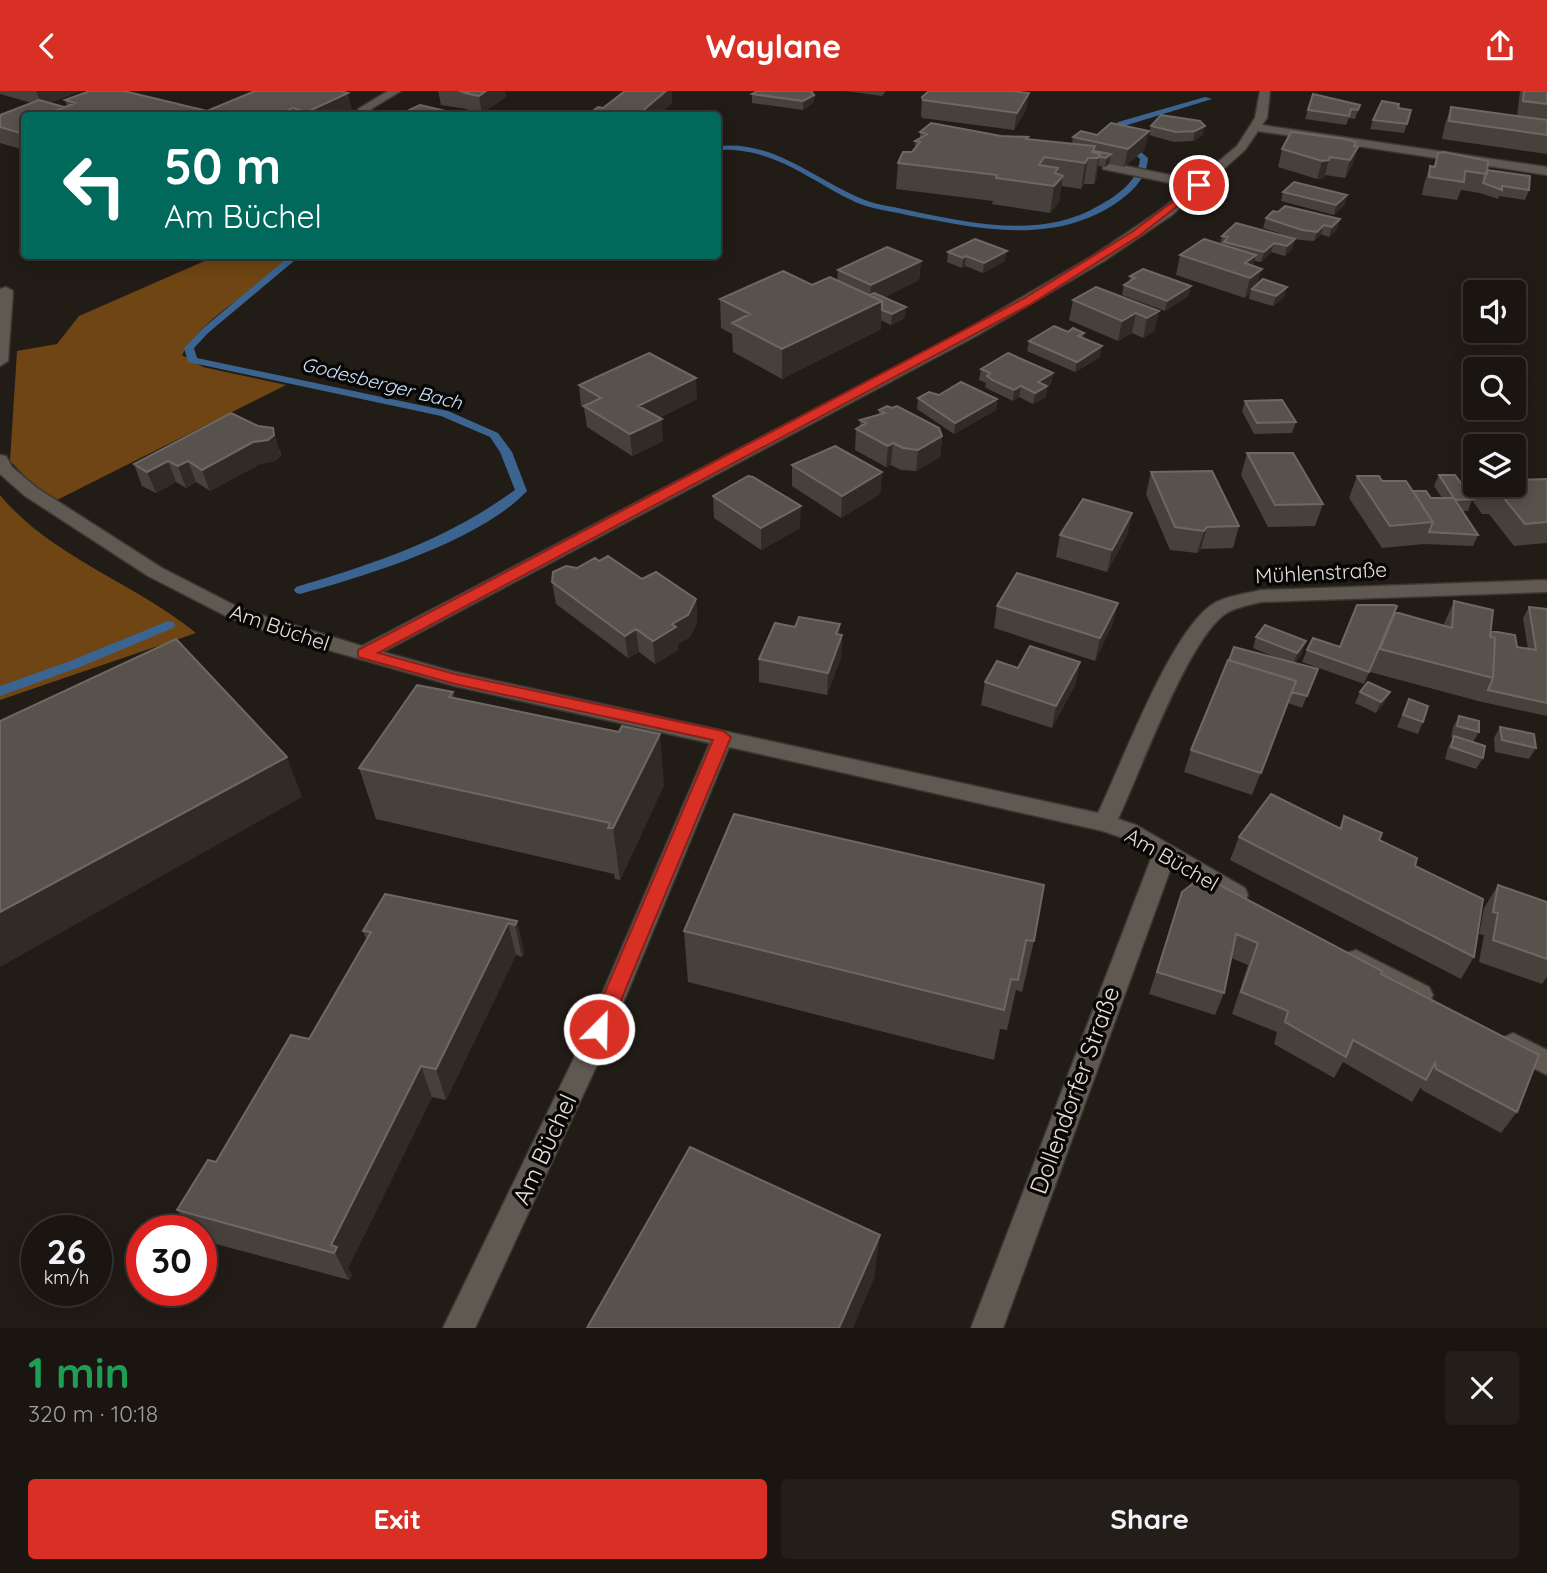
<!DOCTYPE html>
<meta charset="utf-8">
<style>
body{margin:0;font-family:Quicksand,sans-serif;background:#231e1a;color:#f1f3f6;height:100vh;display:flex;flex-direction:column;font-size:26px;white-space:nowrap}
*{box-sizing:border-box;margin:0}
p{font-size:23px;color:#9f9f9f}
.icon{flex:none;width:38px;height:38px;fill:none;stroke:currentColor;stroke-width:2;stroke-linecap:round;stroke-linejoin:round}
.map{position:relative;height:1237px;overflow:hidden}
.side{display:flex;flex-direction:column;background:#1a1511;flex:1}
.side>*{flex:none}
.top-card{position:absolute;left:21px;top:21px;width:700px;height:147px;border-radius:7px;box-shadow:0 4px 18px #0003,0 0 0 2px #383431;background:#00695c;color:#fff;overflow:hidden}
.tools{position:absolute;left:1463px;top:189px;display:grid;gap:14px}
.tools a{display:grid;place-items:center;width:63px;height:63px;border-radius:7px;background:#1a1511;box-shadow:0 4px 18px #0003,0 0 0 2px #383431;font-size:35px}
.speed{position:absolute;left:21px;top:1124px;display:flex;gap:14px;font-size:35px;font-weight:700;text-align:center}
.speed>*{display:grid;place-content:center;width:91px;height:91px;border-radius:50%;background:#1a1511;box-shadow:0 4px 18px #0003,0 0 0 2px #383431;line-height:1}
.speed small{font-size:18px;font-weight:400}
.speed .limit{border:10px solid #d22;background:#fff;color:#111}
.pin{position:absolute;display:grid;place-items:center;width:60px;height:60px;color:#fff;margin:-30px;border:4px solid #fff;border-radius:50%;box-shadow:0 2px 7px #0007}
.me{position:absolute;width:77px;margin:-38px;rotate:23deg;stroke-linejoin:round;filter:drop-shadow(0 0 5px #0008)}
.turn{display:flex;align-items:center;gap:24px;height:147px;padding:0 28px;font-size:32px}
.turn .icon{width:91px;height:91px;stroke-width:2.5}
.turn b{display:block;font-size:49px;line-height:60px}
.round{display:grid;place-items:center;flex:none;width:74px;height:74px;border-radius:7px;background:#231e1a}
.summary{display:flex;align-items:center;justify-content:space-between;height:119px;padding:0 28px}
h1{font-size:42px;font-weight:700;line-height:52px;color:#1e9e55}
.primary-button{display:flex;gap:14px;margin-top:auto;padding:14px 28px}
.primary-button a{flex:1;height:80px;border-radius:7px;background:#d93025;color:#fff;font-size:28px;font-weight:700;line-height:80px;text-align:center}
.primary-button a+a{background:#231e1a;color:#f1f3f6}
header{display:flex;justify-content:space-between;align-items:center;height:91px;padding:0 28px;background:#d93025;color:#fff;font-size:32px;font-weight:700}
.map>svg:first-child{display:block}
.forest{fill:#6e4513}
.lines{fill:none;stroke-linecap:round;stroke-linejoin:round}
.stream{fill:#3b6490;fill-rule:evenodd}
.lane-casing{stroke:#3b3733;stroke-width:3}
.street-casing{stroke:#3b3733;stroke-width:3}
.lane{fill:#5f5952;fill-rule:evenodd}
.street{fill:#5f5952;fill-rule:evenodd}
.wall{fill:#47413b}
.shaded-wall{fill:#312b25}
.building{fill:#58524c;stroke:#6d6863;stroke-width:2}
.route{fill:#d93025;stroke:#8d1f18;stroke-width:2}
.labels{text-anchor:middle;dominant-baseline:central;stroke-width:7;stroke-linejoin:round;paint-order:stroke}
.far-water-label{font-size:19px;font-style:italic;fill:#cbe3ff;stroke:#090705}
.street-label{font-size:21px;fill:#e3dfdb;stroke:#090705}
.near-street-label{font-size:24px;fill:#e3dfdb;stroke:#090705}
</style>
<header><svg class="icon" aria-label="back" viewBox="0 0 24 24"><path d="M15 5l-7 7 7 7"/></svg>Waylane<svg class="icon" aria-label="share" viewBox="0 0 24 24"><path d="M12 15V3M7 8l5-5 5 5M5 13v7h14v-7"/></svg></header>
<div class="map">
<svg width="1547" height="1237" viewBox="0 0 1547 1237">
<rect width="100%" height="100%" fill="#221c17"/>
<path class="forest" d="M216,165H291C258,201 206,221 182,264L203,276L286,294L51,412L10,370L17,260L57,253L79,225Z
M0,404C51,466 135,492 196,542L0,609Z"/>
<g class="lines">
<path class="stream" d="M1205,6L1212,8L1124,35L1122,38L1126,48L1148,67C1147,89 1128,105 1110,116C1047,154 975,137 907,124C890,120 872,118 855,111C807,88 773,56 718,59V55C775,49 815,89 865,109C880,115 897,116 912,120C973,133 1044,148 1100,114C1118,104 1138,90 1140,68L1120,51L1114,38L1118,31Z
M291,164H301L208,242L194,257L197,267L448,320L498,342L512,361L527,400C480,450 366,485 300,503L296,502L294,499L296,496C376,472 446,449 515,399L500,361L490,346L441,325L188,271L184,257L202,238Z
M168,530L173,531L175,534L173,537L80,576L0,605V595L70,570Z"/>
<g class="lane-casing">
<path id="lane" d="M388,0H401L371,18L376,24H365L358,18Z
M1107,71L1199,90L1205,94L1199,98L1103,78V72Z"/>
</g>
<g class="street-casing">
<path id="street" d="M1260,0H1270L1267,27L1262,34L1547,76V84L1258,40L1245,59L1172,124L1104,170L976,245L383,561L455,581L1098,722C1123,670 1168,547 1210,515C1224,505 1245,503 1261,499L1547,489V501L1261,511C1249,514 1236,516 1225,523C1188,549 1140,681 1118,728L1136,734L1245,797L1248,804L1245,811L1236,814L1227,811L1171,777L1003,1237H971L1152,765L1120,746L1103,740L729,656L602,963L475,1237H443L577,961L710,652L455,595L279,545L228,526L148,485L25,405L0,383V364L6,365L12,376L37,397L162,477L242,518L362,555L966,239L1094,164L1162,118L1237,55L1255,27Z
M6,196L13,200L8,270L0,275V198Z
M1356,859L1429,896L1433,904L1429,912L1420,915L1411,912L1347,876L1343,869L1347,862Z
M1513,942L1547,959V984L1504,962L1500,954L1504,946Z"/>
</g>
<use href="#lane" class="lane"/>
<use href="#street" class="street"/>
</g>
<path class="wall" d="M0,0H80L49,12L64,16L67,15L65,9L207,20L255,0L353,24H24V59L0,52V24L32,12L0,3Z
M438,0H505L506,6L482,22L468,20L467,18L441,14Z
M757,0H815V6L814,7L813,12L803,19L752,12V3Z
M845,0H886L882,5Z
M1520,0H1547V63L1442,48L1445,33L1451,16L1517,25Z
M1029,2L1026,19L1014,39L922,27L921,24L922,6Z
M1360,14L1355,28L1349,27L1346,34L1305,28L1308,19Z
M1398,17L1411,19L1404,42L1370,38L1373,29Z
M1161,24L1203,44L1193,50L1174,51L1149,44L1151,35Z
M920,41L1028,46V49L1072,53L1073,46L1145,58L1124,76L1109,73L1105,76L1098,75L1096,89L1094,93H1084L1081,98L1061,95L1059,111L1050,122L992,113L993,110L896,98L898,72L915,58V50L920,47Z
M1354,55L1358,56L1352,74L1345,87L1325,84L1324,87L1317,88L1278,76L1282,58Z
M1438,62L1487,79L1529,99L1525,109L1499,105L1498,108L1480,102L1461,99L1457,109L1422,104L1424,93L1430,75L1433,76Z
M1283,101L1347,104L1344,114L1334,124L1281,110Z
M1278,121L1340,128L1337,138L1329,146L1321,143L1314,150L1299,149L1263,137L1266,127Z
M1222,145L1295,148L1292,158L1285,165L1271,161L1261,171L1254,170L1253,175L1258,192L1284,206L1273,215L1249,208L1250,202L1245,207L1176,184L1180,164L1220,153Z
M948,161L1005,170L983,182L965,175L962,177L947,171Z
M921,170L919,189L884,206L905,227L891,234L881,229V238L782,288L733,261L732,243L721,237L720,208L837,190L838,179Z
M1130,185L1191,195L1188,205L1165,220L1122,204L1124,194L1129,191Z
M1073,209L1159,220L1154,240L1143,247L1132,242L1118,250L1069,229Z
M1068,241L1084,242L1083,247L1100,266L1075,281L1027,260L1029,250Z
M981,278L1053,282L1051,293L1047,295L1046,306L1033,313L1019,306L1013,310L990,299L985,296L986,292L979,289Z
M579,294L697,308L659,327L663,350L632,365L587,336L584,317L581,315Z
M939,304L997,308L996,319L954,343L917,318L918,307Z
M1245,310L1296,331L1292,342L1254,343L1242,320Z
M879,319L942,345L940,366L916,380L901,379L891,374L886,376L855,359L856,338L860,336V329L879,324Z
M280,359L281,365L275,370L260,373L210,400L196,391L186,397L176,391L156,402L142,395L134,373Z
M1247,362L1323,413L1315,435L1268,436L1241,384Z
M792,374L882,381L880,403L841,427L792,395Z
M1151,381L1239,435L1233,457L1201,458L1197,462L1170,459L1146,403Z
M1439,384L1469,404L1475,390V394H1514L1515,389L1547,388V452L1514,455L1489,423H1482L1472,409L1468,420H1462L1478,444L1473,455L1424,453L1382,457L1349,407L1357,385L1413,400L1431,407H1442L1434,395Z
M713,405L800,437L761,459L714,427Z
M1132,422L1127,444L1107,481L1056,466L1060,444Z
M599,470L642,488L696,508L697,531L690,546L678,553V559L655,573L639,561L628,567L556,513L552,491L577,477Z
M1454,510L1491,540L1517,556L1528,558L1523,527L1529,516L1547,518V625L1482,611L1370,581L1395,521L1443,535Z
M1118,512L1112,534L1095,570L994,537L997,515Z
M1397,515L1364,593L1302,571L1307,559L1340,556Z
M840,533L839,543L842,544L841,566L827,604L759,591V568L795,536Z
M1256,546L1302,562L1295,572L1318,578L1302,617L1288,612L1252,704L1184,681L1191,659L1277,567L1253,557Z
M1080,571L1075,594L1052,637L981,614L985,591L1018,577Z
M453,601L454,607L619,641L664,694L620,789L615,788L614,783L376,728L359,677Z
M1360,601L1384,613L1376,622L1355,612Z
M1409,608L1423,631L1418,643L1397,636Z
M1459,625L1479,641L1473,651L1483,667L1476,678L1445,668L1448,656L1453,647L1451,646L1453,636Z
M1500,636L1536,657L1529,668L1495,661L1494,647Z
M1344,725L1415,775L1474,866L1461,888L1230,769L1239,746L1339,737Z
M1044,794L1034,850L1022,901L1016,899L1007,939L1000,938L994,969L688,891L684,840Z
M1498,794L1547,811V886L1542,893L1479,871L1484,844L1479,843L1484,817Z
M1182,801L1381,883L1517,1021L1501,1042L1422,999L1421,996L1412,1011L1343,971L1334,987L1274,953L1277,941L1232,923L1248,874L1231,867L1224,902L1215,924L1149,903Z
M517,830L524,862L522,866L516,864L446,1009L432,1006L348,1177L352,1184L349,1189L201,1149V1139H191L177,1119L216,1071L309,948L367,850L363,840Z"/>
<path class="shaded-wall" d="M36,0H80L42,14Z
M486,0H505L506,6L482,22L479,5Z
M666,0H672V13L659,24H640V22Z
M812,0H815L813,12L803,19V10Z
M348,2L353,24H308L307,21Z
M1029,2L1026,19L1014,39L1017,22Z
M293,17L295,24H277Z
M1205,35L1203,44L1193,50L1195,40Z
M24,40V52L20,42Z
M1149,40L1145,58L1124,76L1128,58Z
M1358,56L1352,74L1345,87L1350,69Z
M1100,63L1096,89L1094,93L1098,67Z
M1111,63L1109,73L1105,76L1106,67Z
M1088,67L1084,93L1081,98L1085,72Z
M1329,69L1324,87L1317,88L1322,70Z
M1058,77L1056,94L1063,85L1059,111L1050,122L1054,95L1055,82Z
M1347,104L1344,114L1334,124L1336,114Z
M1340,128L1337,138L1329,146L1332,136Z
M1324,134L1321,143L1314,150L1317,141Z
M1295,148L1292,158L1285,165L1287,155Z
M1274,152L1271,161L1261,171L1264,161Z
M1007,160L1005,170L983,182L984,172Z
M1256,164L1251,184L1245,172Z
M966,165L965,175L962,177L963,167Z
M921,170L919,189L870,214L871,194Z
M1262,178L1256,197L1252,198L1250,202L1245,207L1250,187Z
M1191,195L1188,205L1165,220L1167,210Z
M1287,196L1284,206L1273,215L1276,205Z
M882,210L881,238L782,288V258Z
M906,216L905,227L891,234L892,223Z
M1159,220L1154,240L1143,247L1147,227Z
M1136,222L1132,242L1118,250L1122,230Z
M1102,255L1100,266L1075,281L1077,271Z
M1053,282L1051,293L1047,295L1046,306L1033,313L1038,291Z
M696,287L697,308L640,336L638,315Z
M1021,295L1019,306L1013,310L1014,299Z
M997,308L996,319L954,343L955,332Z
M662,328L663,350L632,365L630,343Z
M273,337L281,365L275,370L260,373L210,400L202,379L253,351Z
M942,345L940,366L916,380L918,359Z
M893,352L891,374L886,376L888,355Z
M168,370L176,391L156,402L147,381Z
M188,370L196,391L186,397L178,375Z
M882,381L880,403L841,427L842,405Z
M801,415L800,437L761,459V437Z
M1132,422L1127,444L1107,481L1112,459Z
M1207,436L1201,458L1197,462L1204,440Z
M696,508L697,531L690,546L678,553V559L655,573L653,550L672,533Z
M1118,512L1112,534L1095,570L1100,547Z
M840,533L839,552L842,544L841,566L827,604L828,582L836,543Z
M636,538L639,561L628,567L625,545Z
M1306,550L1302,562L1293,574L1297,562Z
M1080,571L1075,594L1052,637L1056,615Z
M1390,601L1384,613L1376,622L1381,611Z
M660,643L664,694L620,789L613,737Z
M287,666L302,706L0,876V821Z
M517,830L524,862L522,866L515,834Z
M508,832L516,864L446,1009L436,978Z
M421,975L432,1006L348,1177L352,1184L349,1189L331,1154Z
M880,1144L874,1188L853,1237H839Z"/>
<path class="building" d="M90,0H124L207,20L255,0H340L348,2L307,21L293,17L277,24H74L55,20L75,12L65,9Z
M459,0H486L479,5L465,2L467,1Z
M625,0H666L640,22L653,24H588L598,16L603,17Z
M757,0H812L811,1L814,4L803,10L752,3Z
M929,0H1010L1029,2L1017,22L923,9L922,6Z
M1524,0H1547V13L1523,10Z
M1313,3L1360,14L1358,19L1351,18L1349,25L1308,19Z
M39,9L64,16L55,20L57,24H24V40L20,42L0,36V24Z
M1382,10L1399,13L1398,17L1411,19L1407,33L1373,29Z
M420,14L458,23L454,24H399Z
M1451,16L1547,29V44L1449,30Z
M1161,24L1200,30L1205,35L1195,40L1176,41L1151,35Z
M931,32L1001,45L1028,46L1026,48L1095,55L1092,61L1100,63L1098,67H1088L1085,72L1044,66L1039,74L1058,77L1055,82L1063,85L1054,95L996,87L997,84L898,72L903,61H912L917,55L920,51L915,50L927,43L920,41Z
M1111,32L1149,40L1128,58L1073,46L1081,40L1097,44Z
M1291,41L1344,48L1356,51L1354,55L1358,56L1350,69L1330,66L1329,69L1322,70L1282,58Z
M1094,60L1111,63L1106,67L1100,66V63L1094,61Z
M1444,61L1488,70L1487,83L1465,80L1464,91L1429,86L1430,75L1435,76L1438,62Z
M1487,79L1530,85L1529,99L1502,95V99L1483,92Z
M1294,91L1347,104L1336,114L1283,101Z
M1285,115L1340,128L1332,136L1324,134L1317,141L1302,139L1266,127L1273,120L1278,121Z
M1236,132L1295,148L1287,155L1274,152L1264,161L1224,151L1228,146L1222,145Z
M975,148L1007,160L984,172L966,165L963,167L948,161Z
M1204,148L1256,164L1245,172L1262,178L1250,187L1180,164Z
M887,156L921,170L871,194L838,179Z
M1143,178L1191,195L1167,210L1124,194L1135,187L1130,185Z
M783,180L812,194L830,186L882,210L782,258L732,232L750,223L720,208Z
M1263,188L1287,196L1276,205L1252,198Z
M1096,196L1159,220L1147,227L1136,222L1122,230L1073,209Z
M874,202L906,216L892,223L882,219V210L870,204Z
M1054,235L1068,241L1073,237L1084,242L1078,245L1102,255L1077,271L1029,250Z
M649,262L696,287L638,315L662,328L630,343L584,315L601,307L579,294Z
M1008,262L1053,282L1038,291L1047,295L1035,302L1021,295L1014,299L992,289L987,285L990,282L981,278Z
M961,291L997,308L955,332L918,307L929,301L939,304Z
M1282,309L1296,331L1257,332L1245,310Z
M887,315L892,317L897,315L939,337L942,345L918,359L903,357L893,352L888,355L856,338L866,332L860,329L885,322L879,319Z
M231,322L258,335L273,337L274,344L268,349L253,351L202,379L188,370L178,375L168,370L147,381L134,373Z
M835,355L882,381L842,405L792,374Z
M1247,362H1293L1323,413L1275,414Z
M1212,380L1239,435L1207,436L1204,440L1175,436L1151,381Z
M1439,384H1455L1473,408L1455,409L1478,444L1429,441L1433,431L1413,400H1426L1431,407H1454Z
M748,385L753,386L801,415L761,437L713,405Z
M1357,385H1379L1382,390H1406L1433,431L1390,435Z
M1514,387L1515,389L1547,388V431L1525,433L1499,401H1492L1487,394H1514Z
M1083,408L1132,422L1112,459L1060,444Z
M608,465L642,488L656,481L696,508L688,524L672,533L676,536L653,550L636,538L625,545L552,491L553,481L566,475L577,477L595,467L599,470Z
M1017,482L1118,512L1100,547L997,515Z
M1454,510L1493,519L1490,546L1495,547L1493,587L1380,558L1395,521L1452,537Z
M1357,514H1394L1397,515L1369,581L1307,559L1313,547L1340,556Z
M1529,516L1547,518V612L1488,599L1493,587L1495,547L1491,546V540L1515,544L1517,556L1536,559Z
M799,526L840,533L836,543L842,544L828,582L759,568L775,532L795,536Z
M1265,534L1306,550L1297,562L1256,546Z
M176,548L287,666L0,821V630Z
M1030,555L1080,571L1056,615L985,591L997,570L1018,577Z
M1234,556L1318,578L1307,605L1292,601L1296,590L1229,569Z
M1228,569L1296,590L1261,682L1191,659Z
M1368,591L1390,601L1381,611L1360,601Z
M417,594L453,601L449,606L619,641L622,635L660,643L613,737H608L610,732L359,677Z
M1409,608L1428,615L1423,631L1403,624Z
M1459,625L1479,630V641L1457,635Z
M1500,636L1534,643L1536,657L1502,649Z
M1454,645L1485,655L1483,667L1451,656Z
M1271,703L1341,738L1344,725L1382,742L1379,749L1417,767L1415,775L1483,808L1474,866L1239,746Z
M734,723L1044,794L1034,850L1026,849L1018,889L1011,888L1004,919L684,840Z
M1195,791H1214L1382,880L1381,883L1539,964L1517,1021L1436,978L1435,972L1426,989L1353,949L1346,966L1285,931L1288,920L1241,901L1258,852L1236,843L1224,902L1157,881L1182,801Z
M1498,794L1547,811V868L1493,849L1498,822L1493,821Z
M385,803L517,830L515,834L508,832L436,978L421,975L331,1154L337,1156L334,1162L177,1119L208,1069L216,1071L291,944L309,948L371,841L363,840Z
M690,1056L880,1144L839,1237H587Z"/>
<path class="route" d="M1199,91L1202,96L1139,145L1031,213L378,562L455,583L723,640L731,646L609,938L606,944L599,947L592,944L589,938L713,649L455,593L358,566V559L1023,208L1132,141Z"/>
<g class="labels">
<g class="far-water-label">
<text transform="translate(382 292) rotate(14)">Godesberger Bach</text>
</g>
<g class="street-label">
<text transform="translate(1321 481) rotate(-3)">Mühlenstraße</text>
<text transform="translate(280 536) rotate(19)">Am Büchel</text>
<text transform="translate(1172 768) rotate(30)">Am Büchel</text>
</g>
<g class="near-street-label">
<text transform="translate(1074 999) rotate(-70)">Dollendorfer Straße</text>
<text transform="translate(544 1058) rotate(-65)">Am Büchel</text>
</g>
</g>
</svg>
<div class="tools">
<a><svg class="icon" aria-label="sound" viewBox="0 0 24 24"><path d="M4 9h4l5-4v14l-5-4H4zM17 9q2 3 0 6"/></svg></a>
<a><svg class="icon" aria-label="search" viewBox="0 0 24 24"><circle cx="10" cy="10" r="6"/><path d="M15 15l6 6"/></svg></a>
<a><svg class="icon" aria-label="layers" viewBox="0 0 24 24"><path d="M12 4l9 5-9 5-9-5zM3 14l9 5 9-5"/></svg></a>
</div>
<div class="speed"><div>26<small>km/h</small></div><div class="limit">30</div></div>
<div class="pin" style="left:1199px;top:94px;background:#d93025"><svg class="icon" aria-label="arrive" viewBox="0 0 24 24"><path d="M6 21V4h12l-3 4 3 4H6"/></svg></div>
<svg class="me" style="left:599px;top:938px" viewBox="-20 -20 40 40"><circle r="17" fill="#d93025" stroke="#fff" stroke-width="3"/><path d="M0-11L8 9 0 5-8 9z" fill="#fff"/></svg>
<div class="top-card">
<div class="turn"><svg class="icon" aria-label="left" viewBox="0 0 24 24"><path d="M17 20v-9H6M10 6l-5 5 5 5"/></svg><div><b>50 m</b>Am Büchel</div></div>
</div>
</div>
<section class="side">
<div class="summary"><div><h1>1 min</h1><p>320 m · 10:18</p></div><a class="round"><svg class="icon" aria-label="close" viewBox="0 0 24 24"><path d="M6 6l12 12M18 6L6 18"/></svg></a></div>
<div class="primary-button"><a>Exit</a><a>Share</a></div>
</section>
